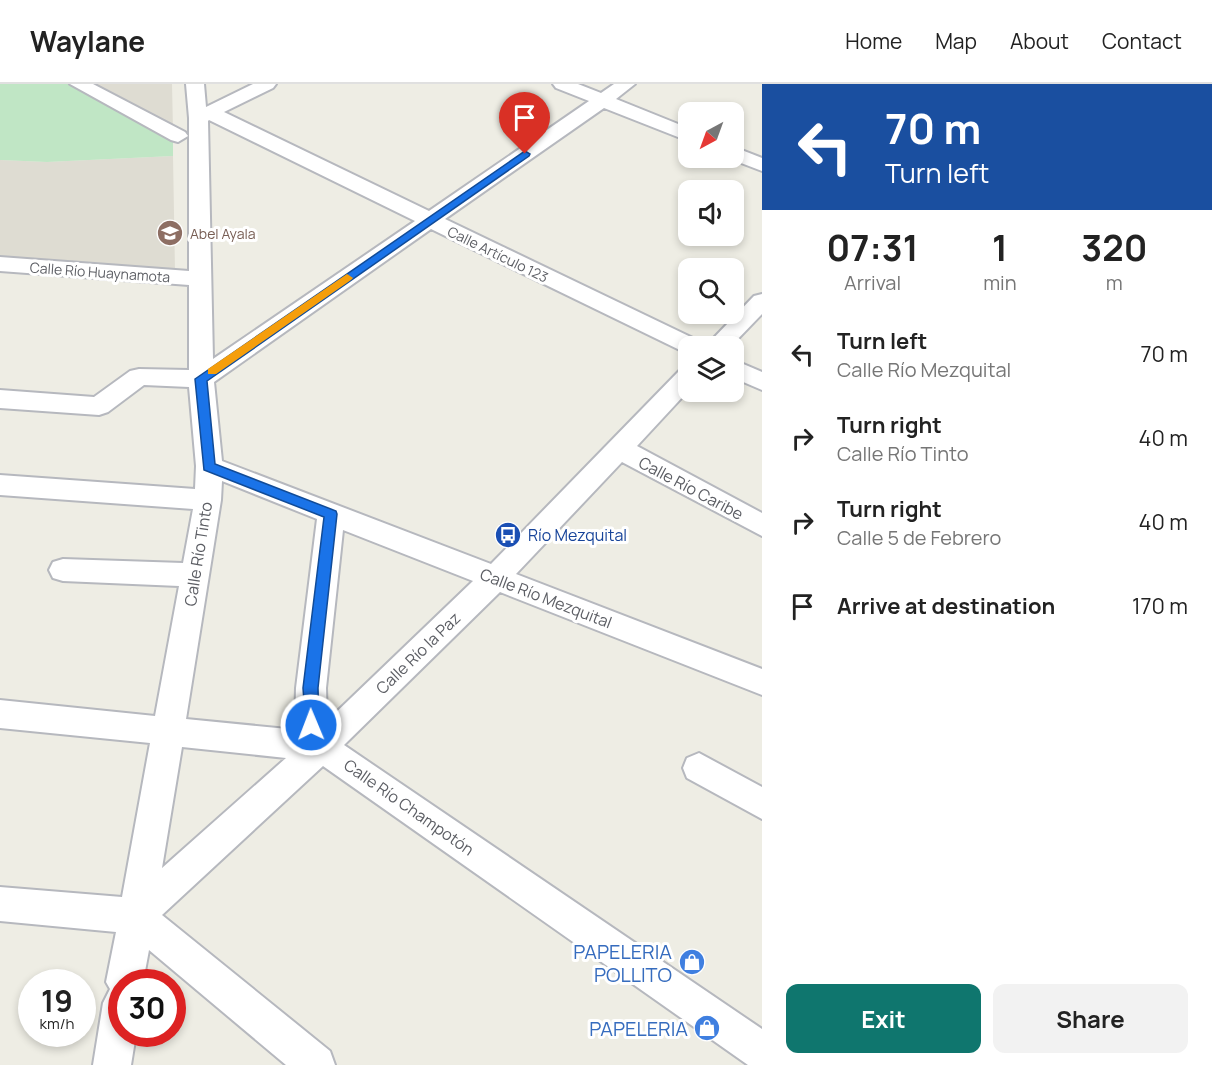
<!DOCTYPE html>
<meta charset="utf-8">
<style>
body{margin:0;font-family:Manrope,sans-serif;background:#f2f2f2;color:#222;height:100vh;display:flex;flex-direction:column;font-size:22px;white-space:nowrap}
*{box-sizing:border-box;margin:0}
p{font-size:20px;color:#767676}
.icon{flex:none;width:33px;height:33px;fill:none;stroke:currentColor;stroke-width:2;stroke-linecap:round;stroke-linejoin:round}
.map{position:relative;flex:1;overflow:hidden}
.drawer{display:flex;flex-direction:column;background:#fff;width:450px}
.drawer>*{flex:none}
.banner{background:#1a4fa0;color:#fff;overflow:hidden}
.needle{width:39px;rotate:221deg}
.controls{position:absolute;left:678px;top:18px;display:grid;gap:12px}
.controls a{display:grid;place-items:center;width:66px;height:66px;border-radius:12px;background:#fff;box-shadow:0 3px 9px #0003;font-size:30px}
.speed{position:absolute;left:18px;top:885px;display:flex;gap:12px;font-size:30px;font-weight:700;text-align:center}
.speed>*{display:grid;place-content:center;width:78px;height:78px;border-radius:50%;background:#fff;box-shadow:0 3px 9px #0003;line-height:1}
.speed small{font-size:15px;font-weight:400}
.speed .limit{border:9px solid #d22;background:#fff;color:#111}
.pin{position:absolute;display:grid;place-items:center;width:51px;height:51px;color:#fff;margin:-62px -26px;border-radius:50% 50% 50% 0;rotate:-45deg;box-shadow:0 0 6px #0007}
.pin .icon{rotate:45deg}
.me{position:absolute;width:66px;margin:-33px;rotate:359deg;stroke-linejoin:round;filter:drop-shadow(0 0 4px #0008)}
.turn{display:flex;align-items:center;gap:21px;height:126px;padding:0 24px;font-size:27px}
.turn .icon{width:78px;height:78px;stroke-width:2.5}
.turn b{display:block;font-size:42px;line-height:51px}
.eta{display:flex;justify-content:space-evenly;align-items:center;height:102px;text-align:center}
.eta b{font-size:36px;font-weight:700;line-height:42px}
.cta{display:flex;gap:12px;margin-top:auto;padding:12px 24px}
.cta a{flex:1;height:69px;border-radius:12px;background:#0f766e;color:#fff;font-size:24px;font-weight:700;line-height:69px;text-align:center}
.cta a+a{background:#f2f2f2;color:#222}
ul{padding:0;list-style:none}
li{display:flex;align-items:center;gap:18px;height:84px;padding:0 24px}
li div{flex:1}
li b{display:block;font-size:22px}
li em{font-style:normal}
header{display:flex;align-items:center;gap:36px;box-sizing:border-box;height:84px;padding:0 30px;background:#fff;border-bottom:2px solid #e0e0e0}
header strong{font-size:28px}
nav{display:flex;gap:33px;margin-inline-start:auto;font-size:21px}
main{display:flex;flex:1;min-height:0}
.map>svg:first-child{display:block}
.education{fill:#dedcd2}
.green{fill:#c0e6c5}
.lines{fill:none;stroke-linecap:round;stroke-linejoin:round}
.street-casing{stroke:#b6b8be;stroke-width:4}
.street{fill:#fff;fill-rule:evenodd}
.route{fill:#1a73e8;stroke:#114b97;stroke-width:1.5}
.slow{fill:#f59e0b}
.labels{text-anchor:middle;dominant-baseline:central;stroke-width:6;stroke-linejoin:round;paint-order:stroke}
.far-education-label{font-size:14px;fill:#785e54;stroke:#fff;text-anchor:start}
.far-street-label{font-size:14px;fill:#5c5e64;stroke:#fff}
.street-label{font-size:16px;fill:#5c5e64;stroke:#fff}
.transit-label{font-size:16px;fill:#164399;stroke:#fff;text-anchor:start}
.near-shop-label{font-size:20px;fill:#366cbe;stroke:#fff;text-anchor:end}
</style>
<header>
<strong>Waylane</strong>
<nav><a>Home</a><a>Map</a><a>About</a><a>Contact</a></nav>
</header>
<main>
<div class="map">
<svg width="762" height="981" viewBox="0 0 762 981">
<rect width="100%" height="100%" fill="#eeede4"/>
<path class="education" d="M87,0H172L173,46Z
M173,72L175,187L0,173V76L47,78Z"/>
<path class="green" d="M0,0H68L173,55V72L47,78L0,76Z"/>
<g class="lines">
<g class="street-casing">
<path id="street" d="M70,0H93L185,48L188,52L178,58L171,56Z
M186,0H204L206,23L253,0H276L273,4L224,28L429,127L589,17L556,4L553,0H578L601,9L614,0H635L616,15L688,44V57L604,24L445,135L697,256L701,262H688V270L431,145L214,298L222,377L491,480L679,287L688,285V307L637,362L762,429V452L622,378L516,490L762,585V611L500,508L344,661L762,945V981H748L323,682L162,831L330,967L335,981H286L149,866L143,898H122V950H136L131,981H93L103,919L110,905L106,898L116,848L0,837V803L122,813L150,659L0,644V616L155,632L179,502L63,497L53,494L49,486L53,478L63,475L183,479L193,425L0,411V391L195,405L196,382L189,303L144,301L108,328L99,331L0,324V306L94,313L130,287L139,285L189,286V201L0,187V173L189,187V34ZM209,36L415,137L213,275L208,37ZM222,397L317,435L296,604L295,641L298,646L186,635L221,416ZM343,446L473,497L327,637L326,604ZM182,663L286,674L162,784Z
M734,63L762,74V87L728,74H734Z
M762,210V230L731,262H706L754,212Z
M734,276L762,288V306L734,294Z
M699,669L762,703V735L687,694L683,684L687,674Z"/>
</g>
<use href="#street" class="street"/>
</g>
<path class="route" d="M525,67L530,70L529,72L207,297L215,380L336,427L337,430L318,604L319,641L317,645H306L303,604L324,433L204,386L195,295Z"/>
<path class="slow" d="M347,190L353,194L351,196L216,290H208V285Z"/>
<defs>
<g id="school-disc" transform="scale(1.35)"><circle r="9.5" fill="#8d6e63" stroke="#fff"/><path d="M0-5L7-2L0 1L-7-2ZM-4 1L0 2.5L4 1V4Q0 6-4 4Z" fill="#fff"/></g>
<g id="bus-disc" transform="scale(1.35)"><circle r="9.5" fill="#1a4fb4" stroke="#fff"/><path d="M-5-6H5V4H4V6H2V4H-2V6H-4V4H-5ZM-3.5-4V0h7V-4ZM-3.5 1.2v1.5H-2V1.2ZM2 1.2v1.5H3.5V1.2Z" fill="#fff"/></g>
<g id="shop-disc" transform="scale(1.35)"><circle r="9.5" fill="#3f7fe0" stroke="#fff"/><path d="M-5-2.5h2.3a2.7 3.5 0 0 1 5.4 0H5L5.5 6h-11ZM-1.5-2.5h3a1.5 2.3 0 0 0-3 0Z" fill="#fff"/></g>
</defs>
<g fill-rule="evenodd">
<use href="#school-disc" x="170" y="149"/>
<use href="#bus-disc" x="508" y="451"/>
<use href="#shop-disc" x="692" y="878"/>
<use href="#shop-disc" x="707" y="944"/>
</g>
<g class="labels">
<g class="far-education-label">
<text x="190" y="149">Abel Ayala</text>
</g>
<g class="far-street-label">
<text transform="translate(498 170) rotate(26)">Calle Artículo 123</text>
<text transform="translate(100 188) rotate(4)">Calle Río Huaynamota</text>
</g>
<g class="street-label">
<text transform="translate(691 404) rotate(28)">Calle Río Caribe</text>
<text transform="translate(198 470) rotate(-81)">Calle Río Tinto</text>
<text transform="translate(546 514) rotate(21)">Calle Río Mezquital</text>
<text transform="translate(418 569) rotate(-44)">Calle Río la Paz</text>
<text transform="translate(409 723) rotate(35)">Calle Río Champotón</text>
</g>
<g class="transit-label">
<text x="528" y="451">Río Mezquital</text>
</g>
<g class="near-shop-label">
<text x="672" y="867">PAPELERIA<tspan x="672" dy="23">POLLITO</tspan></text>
<text x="688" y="944">PAPELERIA</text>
</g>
</g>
</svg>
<div class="controls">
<a><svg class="needle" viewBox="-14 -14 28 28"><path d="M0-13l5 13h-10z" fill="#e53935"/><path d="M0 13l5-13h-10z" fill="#767676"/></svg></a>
<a><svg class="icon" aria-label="sound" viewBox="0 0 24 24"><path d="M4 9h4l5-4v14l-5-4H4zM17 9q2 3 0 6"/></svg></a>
<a><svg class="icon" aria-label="search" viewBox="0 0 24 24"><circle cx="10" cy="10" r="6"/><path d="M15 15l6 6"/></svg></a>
<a><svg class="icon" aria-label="layers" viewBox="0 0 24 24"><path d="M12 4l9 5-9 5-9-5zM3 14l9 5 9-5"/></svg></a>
</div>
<div class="speed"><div>19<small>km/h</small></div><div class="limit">30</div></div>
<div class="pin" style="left:525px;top:70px;background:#d93025"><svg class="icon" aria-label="arrive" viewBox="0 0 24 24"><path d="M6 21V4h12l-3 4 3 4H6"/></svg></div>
<svg class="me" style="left:311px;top:641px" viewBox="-20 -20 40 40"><circle r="17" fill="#1a73e8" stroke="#fff" stroke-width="3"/><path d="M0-11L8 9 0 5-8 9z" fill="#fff"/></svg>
</div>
<section class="drawer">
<div class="banner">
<div class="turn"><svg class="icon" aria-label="left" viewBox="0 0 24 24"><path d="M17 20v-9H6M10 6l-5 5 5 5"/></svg><div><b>70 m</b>Turn left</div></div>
</div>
<div class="eta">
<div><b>07:31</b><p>Arrival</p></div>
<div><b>1</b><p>min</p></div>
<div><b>320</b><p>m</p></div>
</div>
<ul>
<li><svg class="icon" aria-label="left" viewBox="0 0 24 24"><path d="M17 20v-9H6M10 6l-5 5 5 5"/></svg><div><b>Turn left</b><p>Calle Río Mezquital</p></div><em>70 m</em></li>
<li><svg class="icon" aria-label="right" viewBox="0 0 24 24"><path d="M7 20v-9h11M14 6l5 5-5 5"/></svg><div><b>Turn right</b><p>Calle Río Tinto</p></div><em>40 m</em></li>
<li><svg class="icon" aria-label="right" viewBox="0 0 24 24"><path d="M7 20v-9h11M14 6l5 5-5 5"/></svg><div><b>Turn right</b><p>Calle 5 de Febrero</p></div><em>40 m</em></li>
<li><svg class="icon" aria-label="arrive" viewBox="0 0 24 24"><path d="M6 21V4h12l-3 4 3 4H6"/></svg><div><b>Arrive at destination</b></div><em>170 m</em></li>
</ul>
<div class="cta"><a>Exit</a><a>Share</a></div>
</section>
</main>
